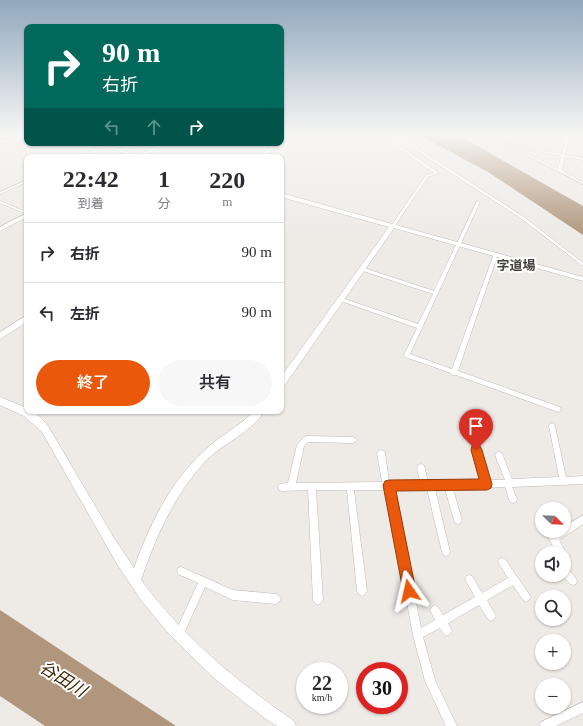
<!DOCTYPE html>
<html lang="ja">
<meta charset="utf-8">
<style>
body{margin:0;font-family:"Times New Roman","Noto Sans JP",serif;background:#f7f7f7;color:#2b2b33;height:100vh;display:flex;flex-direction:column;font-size:15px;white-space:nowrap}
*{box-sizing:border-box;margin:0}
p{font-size:13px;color:#7c7c81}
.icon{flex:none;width:22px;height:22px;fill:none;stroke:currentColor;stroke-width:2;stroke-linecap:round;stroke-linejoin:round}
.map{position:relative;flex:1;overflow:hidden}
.panel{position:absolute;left:24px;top:154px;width:260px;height:260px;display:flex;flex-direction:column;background:#fff;border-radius:8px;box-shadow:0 1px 3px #0004}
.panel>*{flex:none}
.guide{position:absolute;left:24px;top:24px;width:260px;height:122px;border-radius:8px;box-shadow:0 1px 3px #0004;background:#00695c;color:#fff;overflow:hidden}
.needle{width:26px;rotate:113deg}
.controls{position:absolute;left:535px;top:502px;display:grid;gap:8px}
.controls a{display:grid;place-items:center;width:36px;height:36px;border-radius:50%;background:#fff;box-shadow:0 1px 3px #0004;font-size:20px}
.speed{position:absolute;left:296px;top:662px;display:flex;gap:8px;font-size:20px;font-weight:700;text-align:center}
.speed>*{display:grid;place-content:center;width:52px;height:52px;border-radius:50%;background:#fff;box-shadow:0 1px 3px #0004;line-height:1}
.speed small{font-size:10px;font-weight:400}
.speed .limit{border:6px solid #d22;background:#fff;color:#111}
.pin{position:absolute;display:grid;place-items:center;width:34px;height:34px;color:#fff;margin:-41px -17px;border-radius:50% 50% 50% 0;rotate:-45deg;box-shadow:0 0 4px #0007}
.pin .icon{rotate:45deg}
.me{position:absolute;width:44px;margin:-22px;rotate:349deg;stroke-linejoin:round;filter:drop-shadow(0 0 3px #0008)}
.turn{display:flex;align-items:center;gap:14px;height:84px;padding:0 12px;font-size:18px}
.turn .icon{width:52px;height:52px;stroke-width:2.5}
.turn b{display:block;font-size:28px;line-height:34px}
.lanes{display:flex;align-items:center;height:38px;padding:0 12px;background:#0003;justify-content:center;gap:20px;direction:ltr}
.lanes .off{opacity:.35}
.eta{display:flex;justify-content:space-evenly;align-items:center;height:68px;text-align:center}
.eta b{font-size:24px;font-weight:600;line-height:28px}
.primary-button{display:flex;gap:8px;margin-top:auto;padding:8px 12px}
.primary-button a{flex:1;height:46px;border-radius:24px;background:#ea580c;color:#fff;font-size:16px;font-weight:600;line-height:46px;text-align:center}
.primary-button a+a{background:#f7f7f7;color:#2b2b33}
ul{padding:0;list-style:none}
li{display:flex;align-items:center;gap:12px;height:60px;padding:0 12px;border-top:1px solid #e1e1e2}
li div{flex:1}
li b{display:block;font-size:15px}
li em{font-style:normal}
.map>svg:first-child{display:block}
.water{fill:#b0967c}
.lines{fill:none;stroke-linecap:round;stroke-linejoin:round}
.stream{stroke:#b0967c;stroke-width:1}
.minor-casing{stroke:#bebbb7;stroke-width:1}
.tertiary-casing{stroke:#bebbb7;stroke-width:1}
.minor{fill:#fff;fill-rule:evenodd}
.tertiary{fill:#fff;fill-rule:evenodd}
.route{fill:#ea580c;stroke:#983908}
.labels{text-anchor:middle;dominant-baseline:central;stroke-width:4;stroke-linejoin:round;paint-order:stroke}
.far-quarter-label{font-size:13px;font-weight:bold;fill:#464340;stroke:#fff}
.near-water-label{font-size:17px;font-style:italic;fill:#402502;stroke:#fff}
</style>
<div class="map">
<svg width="583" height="726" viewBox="0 0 583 726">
<rect width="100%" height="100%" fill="#eeebe7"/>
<path class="water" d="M419,135H458L583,206V235L488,172Z
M0,610L176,726H45L0,696Z"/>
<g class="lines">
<path class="stream" d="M571,135L583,137"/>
<g class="minor-casing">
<path id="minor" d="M4,135H7L4,143H2Z
M390,135H394L403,139L524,217L583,263V266L522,219L402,141L397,143V144L439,173L428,177L394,227H392L391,226L426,175L434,173L394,145V141L399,140Z
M487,135H490L558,169L561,156L516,147L518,146L562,154L565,139V138L548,135H566L569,139L565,155L583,158V160L565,157L562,169L564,172L583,182V184Z
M536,135H540L511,144L508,143Z
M110,143H115L84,157H79Z
M27,180V182L0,194V192Z
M0,201L27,212V214L0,203Z
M477,201L480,202L410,354L452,369L494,254V253H498V254L458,371L560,407L561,409L560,411L558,412L456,375H452L451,373L405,357L404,355L417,328L338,300L337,299L340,297L342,298L418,324L433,294L360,270V269L362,268H364L434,291Z
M552,423L554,424L555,426L566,477L583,476V484L512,487L517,499L516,502L513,503L510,502L505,487L453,489L462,520L461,523L458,524L455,523L454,520L445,489H435L450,552L449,555L446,556L443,555L442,552L427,489L394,490L421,628L435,620L430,610L432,607L435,605L438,607L443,615L475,597L465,579L466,576L469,575L472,576L482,593L508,578L498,562L499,559L502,558L505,559L531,597L529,600L526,602L523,600L513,585L487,600L496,616L494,619L491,621L488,619L479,605L448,623L452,631L450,634L447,636L444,634L440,628L423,637L435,680L457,726H446L425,681L413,635L386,490H354L367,591L365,594L362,596L359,594L357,591L347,490H316L323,600L321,603L318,605L315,603L313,600L308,490L282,491L279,490L278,487L279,484L288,483L297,445L304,437L306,436L353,437L355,438L357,440L355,442L353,443L308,442L304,446L296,483L382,482L377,453L378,451L381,450L384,451L385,453L389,481L391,482H420L417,468L418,465L421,464L424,465L428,482L482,481L472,450L473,448L476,447L479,448L480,450L490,480H505L495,455L496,453L499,452L502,453L512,479L559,477L549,426L550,424Z
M583,515V524L559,540L565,551L564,554V553H554L555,550L549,539C551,533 558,531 564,531V527Z
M181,567L233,590L276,594L279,596L281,599L279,602L276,604L233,600L205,587L182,638L179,640L176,638L174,635L198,583L178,574L177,571L178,568Z
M564,567C569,569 575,576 577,581L576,584L573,585L570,584L562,575H564Z
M583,702V713L556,726H540L541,722Z"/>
</g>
<g class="tertiary-casing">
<path id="tertiary" d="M288,135H293L262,157H257L277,143H281V140Z
M577,135H583V137L578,136Z
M27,138V140L0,143V141Z
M93,143H99L139,155L163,143H168L143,157H136Z
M281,193L583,277V281L394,228L284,386L281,387V377L389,227L281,197Z
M27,213V217L0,231V227Z
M27,315V322L0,339V332Z
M0,397L27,408V411C36,411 43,420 48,426L114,538L134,568C149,526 170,482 204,451C219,436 239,427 254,411H264C256,428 226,443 211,456C177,488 156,536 141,580C183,637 236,681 294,721L296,726H277L266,719L215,679L169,634L141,600L117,564L42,432L24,416L0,405Z"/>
</g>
<use href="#minor" class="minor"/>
<use href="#tertiary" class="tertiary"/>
</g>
<linearGradient id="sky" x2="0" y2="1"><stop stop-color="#91a8bd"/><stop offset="0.57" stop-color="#f7f6f4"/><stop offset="1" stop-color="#f7f6f4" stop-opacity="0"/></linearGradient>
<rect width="583" height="237" fill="url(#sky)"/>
<path class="route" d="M476,445L480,446L482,450L492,484L491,488L487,490L396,491L416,591L414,596L409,598L404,596L383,485L385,481L389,480L479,479L471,450L472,446Z"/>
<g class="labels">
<g class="far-quarter-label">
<text x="516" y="265">字道場</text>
</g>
<g class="near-water-label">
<text transform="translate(63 679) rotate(32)">谷田川</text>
</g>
</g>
</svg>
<div class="controls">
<a><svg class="needle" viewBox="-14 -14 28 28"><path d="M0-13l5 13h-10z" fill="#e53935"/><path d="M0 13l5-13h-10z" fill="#7c7c81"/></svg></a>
<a><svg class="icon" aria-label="sound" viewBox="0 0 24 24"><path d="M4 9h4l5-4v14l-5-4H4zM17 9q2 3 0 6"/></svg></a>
<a><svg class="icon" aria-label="search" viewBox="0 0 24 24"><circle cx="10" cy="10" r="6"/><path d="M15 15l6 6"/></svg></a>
<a>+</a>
<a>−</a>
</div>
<div class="speed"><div>22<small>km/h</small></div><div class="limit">30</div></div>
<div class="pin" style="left:476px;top:450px;background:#d93025"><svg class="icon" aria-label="arrive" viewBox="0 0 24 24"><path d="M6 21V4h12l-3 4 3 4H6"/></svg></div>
<svg class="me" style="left:409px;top:591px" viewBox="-20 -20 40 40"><path d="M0-17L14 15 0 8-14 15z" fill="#ea580c" stroke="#fff" stroke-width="4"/></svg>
<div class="guide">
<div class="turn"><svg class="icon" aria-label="right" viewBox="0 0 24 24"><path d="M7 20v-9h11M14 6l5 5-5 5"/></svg><div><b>90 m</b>右折</div></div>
<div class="lanes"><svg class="icon off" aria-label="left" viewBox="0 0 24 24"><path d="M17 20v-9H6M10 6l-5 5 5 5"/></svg><svg class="icon off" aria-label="ahead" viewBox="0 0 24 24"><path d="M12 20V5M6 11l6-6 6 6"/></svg><svg class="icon" aria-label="right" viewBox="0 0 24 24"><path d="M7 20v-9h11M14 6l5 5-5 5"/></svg></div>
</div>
<section class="panel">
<div class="eta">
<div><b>22:42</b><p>到着</p></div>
<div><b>1</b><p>分</p></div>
<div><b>220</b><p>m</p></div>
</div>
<ul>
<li><svg class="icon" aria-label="right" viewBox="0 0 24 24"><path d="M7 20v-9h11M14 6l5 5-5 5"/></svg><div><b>右折</b></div><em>90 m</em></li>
<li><svg class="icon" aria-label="left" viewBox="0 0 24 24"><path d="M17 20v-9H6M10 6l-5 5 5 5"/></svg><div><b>左折</b></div><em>90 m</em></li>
</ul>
<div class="primary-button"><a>終了</a><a>共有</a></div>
</section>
</div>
